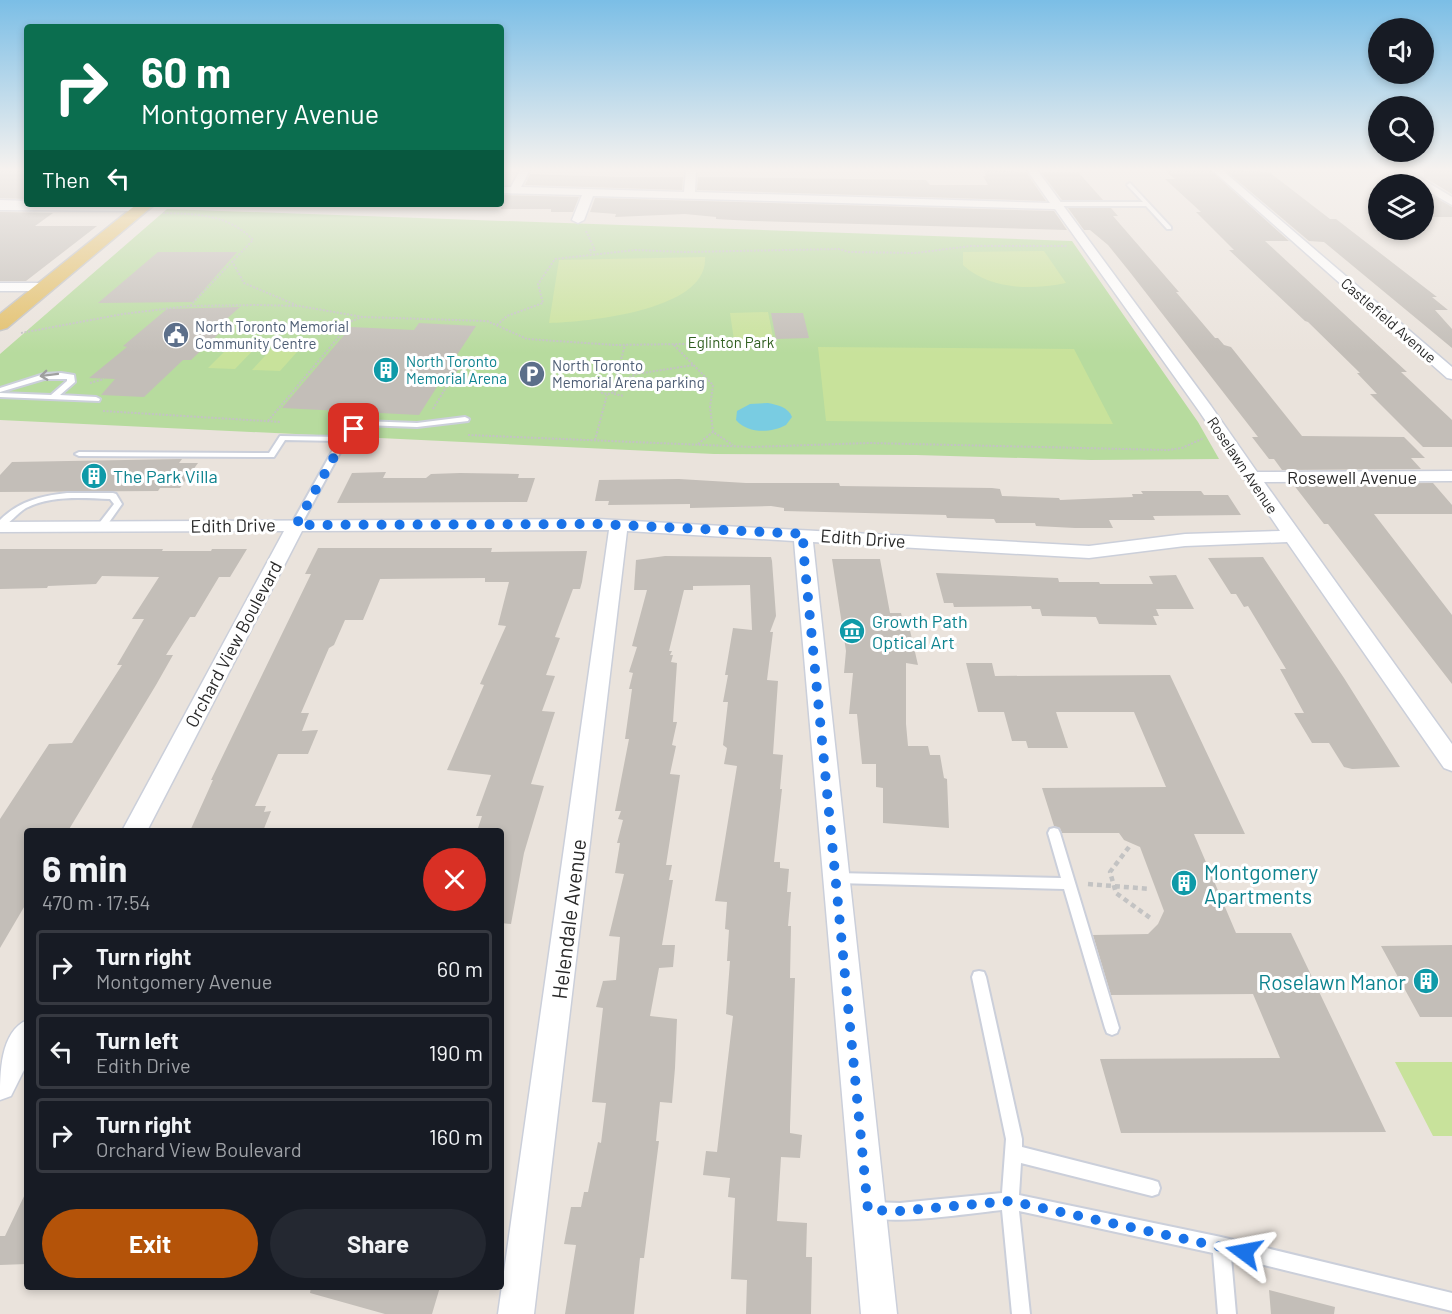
<!DOCTYPE html>
<meta charset="utf-8">
<style>
body{margin:0;font-family:Barlow,sans-serif;background:#242831;color:#f1f3f6;height:100vh;display:flex;flex-direction:column;font-size:22px;white-space:nowrap}
*{box-sizing:border-box;margin:0}
p{font-size:20px;color:#9ea1a6}
.icon{flex:none;width:33px;height:33px;fill:none;stroke:currentColor;stroke-width:2;stroke-linecap:round;stroke-linejoin:round}
.map{position:relative;flex:1;overflow:hidden}
.details{position:absolute;left:24px;top:828px;width:480px;height:462px;display:flex;flex-direction:column;background:#171b24;border-radius:6px;box-shadow:0 3px 9px #0003}
.details>*{flex:none}
.banner{position:absolute;left:24px;top:24px;width:480px;height:183px;border-radius:6px;box-shadow:0 3px 9px #0003;background:#0b6e4f;color:#fff;overflow:hidden}
.fabs{position:absolute;left:1368px;top:18px;display:grid;gap:12px}
.fabs a{display:grid;place-items:center;width:66px;height:66px;border-radius:50%;background:#171b24;box-shadow:0 3px 9px #0003;font-size:30px}
.pin{position:absolute;display:grid;place-items:center;width:51px;height:51px;color:#fff;margin:-26px;border-radius:12px;box-shadow:0 3px 9px #0006}
.me{position:absolute;width:66px;margin:-33px;rotate:283deg;stroke-linejoin:round;filter:drop-shadow(0 0 4px #0008)}
.turn{display:flex;align-items:center;gap:21px;height:126px;padding:0 18px;font-size:27px}
.turn .icon{width:78px;height:78px;stroke-width:2.5}
.turn b{display:block;font-size:42px;line-height:51px}
.then{display:flex;align-items:center;height:57px;padding:0 18px;background:#0003;gap:12px;font-size:22px}
.round{display:grid;place-items:center;flex:none;width:63px;height:63px;border-radius:32px;background:#242831}
.summary{display:flex;align-items:center;justify-content:space-between;height:102px;padding:0 18px}
h1{font-size:36px;font-weight:700;line-height:45px}
.action{display:flex;gap:12px;margin-top:auto;padding:12px 18px}
.action a{flex:1;height:69px;border-radius:36px;background:#b45309;color:#fff;font-size:24px;font-weight:700;line-height:69px;text-align:center}
.action a+a{background:#242831;color:#f1f3f6}
ul{padding:0;list-style:none}
li{display:flex;align-items:center;gap:18px;height:75px;margin:0 12px 9px;padding:0 6px;border:3px solid #363941;border-radius:6px}
li div{flex:1}
li b{display:block;font-size:22px}
li em{font-style:normal}
.map>svg:first-child{display:block}
.green{fill:#b7db9e}
.pitch{fill:#c8e29b}
.water{fill:#79cce2}
.building{fill:#c3beb8}
.lines{fill:none;stroke-linecap:round;stroke-linejoin:round}
.lane-casing{stroke:#cbcfda;stroke-width:4}
.street-casing{stroke:#cbcfda;stroke-width:3}
.secondary-casing{stroke:#cbcfda;stroke-width:3}
.primary-casing{stroke:#c3c3c3;stroke-width:3}
.path-far1{stroke:#c3c3c3;stroke-width:2;stroke-dasharray:2 1.5;stroke-linecap:butt}
.path{stroke:#c3c3c3;stroke-width:4.5;stroke-dasharray:5 4;stroke-linecap:butt}
.lane{fill:#fff;fill-rule:evenodd}
.street{fill:#fff;fill-rule:evenodd}
.secondary{fill:#fff;fill-rule:evenodd}
.primary{fill:#e2bf69;fill-rule:evenodd}
.oneway{stroke:#9f9f9f}
.route{stroke:#1a73e8;stroke-width:10;stroke-dasharray:0 18}
.labels{text-anchor:middle;dominant-baseline:central;stroke-width:6;stroke-linejoin:round;paint-order:stroke}
.far-street-label{font-size:15px;fill:#292929;stroke:#fff}
.far-service-label{font-size:15px;fill:#4e5e75;stroke:#fff;text-anchor:start}
.far-park-label{font-size:15px;fill:#315f21;stroke:#fff}
.far-culture-label{font-size:15px;fill:#0d838f;stroke:#fff;text-anchor:start}
.culture-label{font-size:18px;fill:#0d838f;stroke:#fff;text-anchor:start}
.street-label{font-size:18px;fill:#292929;stroke:#fff}
.near-culture-label{font-size:21px;fill:#0d838f;stroke:#fff;text-anchor:start}
.near-street-label{font-size:21px;fill:#292929;stroke:#fff}
</style>
<div class="map">
<svg width="1452" height="1314" viewBox="0 0 1452 1314">
<rect width="100%" height="100%" fill="#eae3dc"/>
<path class="green" d="M167,209L1072,241L1198,422L1219,459L1091,460L916,455L714,454L0,420V354Z"/>
<path class="pitch" d="M1044,251L1066,283C1031,290 990,290 963,265V252Z
M705,257C709,311 586,322 549,323L559,260Z
M768,312L775,346L735,347L730,313Z
M236,340L262,341L235,369L208,368Z
M278,342L305,343L280,371L252,370Z
M818,347L1074,349L1113,424L826,421Z
M1395,1062H1452V1136H1433Z"/>
<path class="water" d="M768,403C778,405 788,407 792,417L786,425C771,433 748,434 736,420L737,411L750,404Z"/>
<path class="building" d="M0,170H27V199L0,198Z
M984,170L1026,172L1046,201L697,190L698,177L926,180L930,185H988L983,176H986Z
M1164,170H1210L1289,241H1265L1407,372H1401L1452,420V447H1423L1370,394H1377L1357,373H1360L1308,322L1305,321L1229,250H1234L1196,212H1201L1165,179H1175Z
M1225,170L1269,172L1330,219H1336L1437,297H1432L1448,310H1435L1452,329V348L1324,242L1309,241Z
M1424,170H1452V194L1424,177Z
M1041,172H1078L1103,200H1062Z
M530,174L619,177H683L682,190L525,185Z
M1424,191L1452,207V217H1424Z
M501,195L579,197L573,212H551V209H501Z
M595,198L1054,211L1067,230L751,221L716,219V217L685,214L615,217L616,214L590,212Z
M1068,208H1111L1118,216H1113L1179,292H1176L1215,338H1218L1224,345L1231,347L1302,436L1404,437L1425,458H1411L1421,469L1282,470L1274,459H1269L1252,437H1258L1129,271L1108,245L1090,230H1084Z
M0,212L53,213L35,226H97L26,281H0Z
M158,252H237L193,302L98,303Z
M240,307L221,324L228,325L191,360H183L144,397L101,395L115,379L89,378L127,347L123,346L167,309Z
M771,313H803L809,338L776,339Z
M419,323L476,326L455,358L463,362L456,373L442,379L419,415L282,408L351,327L414,330Z
M182,459L179,463H198L180,488H160L158,491L0,492V475L12,462Z
M386,472L383,478H426L431,474L460,473L519,474L518,478H535L527,502L337,503L352,473Z
M679,479L746,483H839L840,486L992,488L1000,489L1002,496L1059,498L1060,500L1133,497L1132,494H1143L1141,491H1201L1204,495H1228L1241,515L1153,516L1155,520H1109L1113,528H1075L1036,526L1035,523H996L994,519L947,518L946,515L784,511V508L771,506L690,508V504L608,505L609,501H595L599,480Z
M1433,483L1452,505V514H1374L1452,615V684L1328,524H1324L1293,484Z
M318,548H492L491,552L587,551L582,582L580,589H573L555,637L560,638L546,675L555,676L542,711L555,712L531,784L544,786L524,853L511,924L501,923V831H477L482,816H476L491,775L447,770L484,685L480,684L506,626L498,625L509,582H485V578L380,579L363,620H345L334,645L329,648L301,713H309L302,731L318,730L308,754H278L255,806H266L264,812L271,811L263,831H190L213,780H211L311,574H305Z
M0,549H163L162,551H211L212,549H247L230,577H219L195,617H190L166,655H173L156,685L68,831H27V902L0,948V819L49,744L72,743L122,665H117L144,619H132L159,577L102,576L96,584L48,586L47,588L0,589Z
M665,556L771,557L772,561L776,616L770,632H773L767,680L778,681L773,754L783,755L780,789H782L774,862H780V868L789,869L787,892H791L788,926H791L790,978H795L790,1127V1133L802,1135L800,1158L781,1157L777,1221L807,1223L806,1257H812L811,1314H746L747,1280L731,1279L735,1198L728,1197L730,1178L703,1175L706,1151L717,1152L733,1016L726,1014L730,961H727L729,930L725,929L727,902L715,901L737,766L724,764L727,748L723,745L728,702H723L728,675H725L733,628L752,630L750,585L693,586V590H684L669,651H672L670,655H673L671,662L677,663L673,722H677L672,745L676,746L670,774L680,775L666,865H672L669,880H673L662,945H675L673,967L659,968L650,1016L677,1019L675,1068L672,1103L660,1102L656,1141H659L644,1258H640L634,1314H565L576,1245L564,1244L571,1207H581L584,1192H588L598,1142L601,1143L606,1103L592,1102L603,1008L596,1007L603,981L616,980L620,937L609,936L624,874L615,873L620,843H617L623,820L618,819L621,811H615L629,739H625L632,689H629L633,673L629,672L637,647L632,646L647,590H634L636,560Z
M1263,557L1344,678L1400,767L1352,769L1344,767L1329,743H1312L1294,713H1304L1280,669H1286L1248,606L1244,607L1236,594H1231L1208,558Z
M832,559H880L890,613H901L904,626H909L918,665L906,663V724L908,746H928L930,755H940L944,778L947,779L949,828L883,823V788L876,787V764H862L857,714H849L853,673H844L846,651Z
M936,573L1058,578L1059,582H1099L1100,584H1153L1149,576L1176,575L1194,609H1156L1159,616H1153L1157,625L1099,624L1096,617L1042,616L1040,609H1032L1031,606L954,607L953,603H944Z
M966,663H992L995,676L1170,675L1245,834H1194L1236,933H1291L1386,1132L1121,1133L1100,1059L1280,1058L1253,994L1111,995L1093,935L1148,934L1158,924L1164,911L1140,847L1124,840L1119,833H1062L1060,828L1054,826L1042,788L1166,787L1134,712H1056L1068,748H1028L1026,741H1012L1004,712H978Z
M1452,945V1017H1420L1381,946Z
M27,1190V1264L0,1265V1236H5Z
M311,1287H440L432,1314H385L310,1293Z
M1269,1290L1335,1307L1334,1314H1271Z"/>
<g class="lines">
<g class="lane-casing">
<path id="lane" d="M1130,183L1171,227V229H1167L1146,206H1055L1052,204L1055,202H1143L1127,185Z
M61,373L74,375L75,382L60,395L96,397L100,399L99,401L0,397V393L51,395L67,381V379H44L0,392V388L44,374Z
M465,417L469,419L468,421L417,427L363,425L342,449L301,525L296,528L291,525L334,448L340,441L285,440L274,457H271L79,456L75,454L79,452L269,453L280,436L344,437L358,421H361L417,423Z
M67,493H113L116,494L122,504L105,528L102,529L97,526L114,504L110,499C83,498 51,495 26,508C17,513 10,524 0,528V520C19,501 41,496 67,493Z
M1054,828L1058,829L1060,833L1119,1028L1117,1033L1112,1035L1107,1033L1105,1028L1064,889L836,883L831,882L829,878L831,874L836,873L1061,878L1048,833L1050,829Z
M979,971L984,972L986,977L1022,1139V1147L1152,1180L1158,1182L1160,1188L1158,1194L1152,1196L1021,1163L1019,1195L1221,1237L1452,1293V1311L1231,1257L1236,1314H1218L1213,1253L1019,1211L1030,1314H1012L1002,1210C973,1213 889,1226 865,1216L863,1210L865,1204L871,1202L900,1203L1002,1193L1006,1139L972,977L974,972Z"/>
</g>
<g class="street-casing">
<path id="street" d="M520,170H530L521,187L684,192L686,170H696L695,192L1050,203L1027,170H1037L1211,406L1257,472L1452,471V481L1264,482L1452,744V771L1444,768L1287,542L1185,546L1089,558L813,542L897,1314H861L794,541L627,531L534,1314H498L609,530L302,531L147,831H122L284,531L0,532V522L597,519L1089,546L1185,534L1280,531L1199,411L1055,209L593,196L584,220L578,223L572,220L582,195L501,193V187H511Z
M1212,170H1222L1452,367V379L1447,378Z
M1396,170H1407L1452,197V205L1424,189V184H1417Z
M0,283H46L52,287L46,291H0Z
M27,1020V1064L11,1096L0,1100C0,1073 0,1032 27,1020Z"/>
</g>
<g class="secondary-casing">
<path id="secondary" d="M0,200L27,201V204H151L153,206L145,211L0,210Z"/>
</g>
<g class="primary-casing">
<path id="primary" d="M137,204H155L7,328L0,330V314Z"/>
</g>
<path class="path-far1" d="M163,213C197,214 228,214 253,240L189,307
M586,231L595,250H590L591,253
M232,261L244,283L296,305
M497,325L507,316L543,303L538,284L555,259L635,250L684,252L839,249L849,252L915,253L971,246H1067
M21,333L123,314L189,306L257,305L299,306L363,317L487,321L527,339L615,345L686,344L734,339
M674,345L713,385L710,407L713,432L733,445
M90,383L104,379
M614,386L617,387L615,392L608,394L602,393L599,389Z
M614,386L625,345
M614,386L636,374L694,365
M577,388L599,389
M614,394L624,396
M433,409L453,376L458,377L464,367H460
M103,411L281,422
M268,421L352,321L362,317
M468,435L752,447L869,443L1168,450L1182,448L1204,438
M595,440L607,395
M698,444L713,432"/>
<path class="path" d="M1129,847L1110,872L1116,893L1153,920
M1088,884L1150,889"/>
<use href="#lane" class="lane"/>
<use href="#street" class="street"/>
<use href="#secondary" class="secondary"/>
<use href="#primary" class="primary"/>
</g>
<defs><path id="oneway-shaft" d="M-6 0H5M1.5-3L5.5 0L1.5 3" fill="none" stroke-width="1.6" stroke-linecap="round" stroke-linejoin="round" transform="scale(1.5)"/></defs>
<use class="oneway" href="#oneway-shaft" transform="translate(49 375) rotate(173)"/>
<linearGradient id="sky" x2="0" y2="1"><stop stop-color="#7bbee6"/><stop offset="0.48" stop-color="#f6f2ef"/><stop offset="1" stop-color="#f6f2ef" stop-opacity="0"/></linearGradient>
<rect width="1452" height="353" fill="url(#sky)"/>
<g class="lines">
<path class="route" d="M354,429L339,448L296,525L597,524L804,534L803,547L868,1210L900,1211L1010,1201L1244,1252"/>
</g>
<defs>
<g id="civic-disc" transform="scale(1.35)"><circle r="9.5" fill="#5c6f8a" stroke="#fff"/><path d="M-.6-6.5H3V-4.5H.6V-3L4-1V1h2V6H-6V1h2V-1L-.6-3ZM-1.2 2.5V6h2.4V2.5Z" fill="#fff"/></g>
<g id="building-disc" transform="scale(1.35)"><circle r="9.5" fill="#0f9aa8" stroke="#fff"/><path d="M-4-6H4V6H1V3H-1V6H-4ZM-2.5-4.3h1.7v1.8h-1.7ZM.8-4.3h1.7v1.8H.8ZM-2.5-1h1.7V.8h-1.7ZM.8-1h1.7V.8H.8Z" fill="#fff"/></g>
<g id="parking-disc" transform="scale(1.35)"><circle r="9.5" fill="#5c6f8a" stroke="#fff"/><path d="M-3.5-5.5H1a3.5 3.5 0 0 1 0 7H-1V5.5H-3.5ZM-1-3.4V-.6H.8a1.4 1.4 0 0 0 0-2.8Z" fill="#fff"/></g>
<g id="museum-disc" transform="scale(1.35)"><circle r="9.5" fill="#0f9aa8" stroke="#fff"/><path d="M0-6L6-3V-2H-6V-3ZM-5-1h2V3h-2ZM-1-1h2V3h-2ZM3-1h2V3H3ZM-6 4H6V6H-6Z" fill="#fff"/></g>
</defs>
<g fill-rule="evenodd">
<use href="#civic-disc" x="176" y="335"/>
<use href="#building-disc" x="386" y="370"/>
<use href="#parking-disc" x="532" y="374"/>
<use href="#building-disc" x="94" y="476"/>
<use href="#museum-disc" x="852" y="631"/>
<use href="#building-disc" x="1184" y="883"/>
<use href="#building-disc" x="1426" y="981"/>
</g>
<g class="labels">
<g class="far-street-label">
<text transform="translate(1389 320) rotate(41)">Castlefield Avenue</text>
<text transform="translate(1243 465) rotate(56)">Roselawn Avenue</text>
</g>
<g class="far-service-label">
<text x="195" y="326">North Toronto Memorial<tspan x="195" dy="17">Community Centre</tspan></text>
<text x="552" y="365">North Toronto<tspan x="552" dy="17">Memorial Arena parking</tspan></text>
</g>
<g class="far-park-label">
<text x="731" y="342">Eglinton Park</text>
</g>
<g class="far-culture-label">
<text x="406" y="361">North Toronto<tspan x="406" dy="17">Memorial Arena</tspan></text>
</g>
<g class="culture-label">
<text x="113" y="476">The Park Villa</text>
<text x="872" y="621">Growth Path<tspan x="872" dy="21">Optical Art</tspan></text>
</g>
<g class="street-label">
<text x="1352" y="477">Rosewell Avenue</text>
<text transform="translate(233 525) rotate(-1)">Edith Drive</text>
<text transform="translate(863 538) rotate(4)">Edith Drive</text>
<text transform="translate(233 644) rotate(-62)">Orchard View Boulevard</text>
</g>
<g class="near-culture-label">
<text x="1204" y="871">Montgomery<tspan x="1204" dy="24">Apartments</tspan></text>
<text x="1406" y="981" text-anchor="end">Roselawn Manor</text>
</g>
<g class="near-street-label">
<text transform="translate(568 919) rotate(-83)">Helendale Avenue</text>
</g>
</g>
</svg>
<div class="fabs">
<a><svg class="icon" aria-label="sound" viewBox="0 0 24 24"><path d="M4 9h4l5-4v14l-5-4H4zM17 9q2 3 0 6"/></svg></a>
<a><svg class="icon" aria-label="search" viewBox="0 0 24 24"><circle cx="10" cy="10" r="6"/><path d="M15 15l6 6"/></svg></a>
<a><svg class="icon" aria-label="layers" viewBox="0 0 24 24"><path d="M12 4l9 5-9 5-9-5zM3 14l9 5 9-5"/></svg></a>
</div>
<div class="pin" style="left:354px;top:429px;background:#d93025"><svg class="icon" aria-label="arrive" viewBox="0 0 24 24"><path d="M6 21V4h12l-3 4 3 4H6"/></svg></div>
<svg class="me" style="left:1244px;top:1252px" viewBox="-20 -20 40 40"><path d="M0-17L14 15 0 8-14 15z" fill="#1a73e8" stroke="#fff" stroke-width="4"/></svg>
<div class="banner">
<div class="turn"><svg class="icon" aria-label="right" viewBox="0 0 24 24"><path d="M7 20v-9h11M14 6l5 5-5 5"/></svg><div><b>60 m</b>Montgomery Avenue</div></div>
<div class="then">Then<svg class="icon" aria-label="left" viewBox="0 0 24 24"><path d="M17 20v-9H6M10 6l-5 5 5 5"/></svg></div>
</div>
<section class="details">
<div class="summary"><div><h1>6 min</h1><p>470 m · 17:54</p></div><a class="round" style="background:#d93025;color:#fff"><svg class="icon" aria-label="close" viewBox="0 0 24 24"><path d="M6 6l12 12M18 6L6 18"/></svg></a></div>
<ul>
<li><svg class="icon" aria-label="right" viewBox="0 0 24 24"><path d="M7 20v-9h11M14 6l5 5-5 5"/></svg><div><b>Turn right</b><p>Montgomery Avenue</p></div><em>60 m</em></li>
<li><svg class="icon" aria-label="left" viewBox="0 0 24 24"><path d="M17 20v-9H6M10 6l-5 5 5 5"/></svg><div><b>Turn left</b><p>Edith Drive</p></div><em>190 m</em></li>
<li><svg class="icon" aria-label="right" viewBox="0 0 24 24"><path d="M7 20v-9h11M14 6l5 5-5 5"/></svg><div><b>Turn right</b><p>Orchard View Boulevard</p></div><em>160 m</em></li>
</ul>
<div class="action"><a>Exit</a><a>Share</a></div>
</section>
</div>
